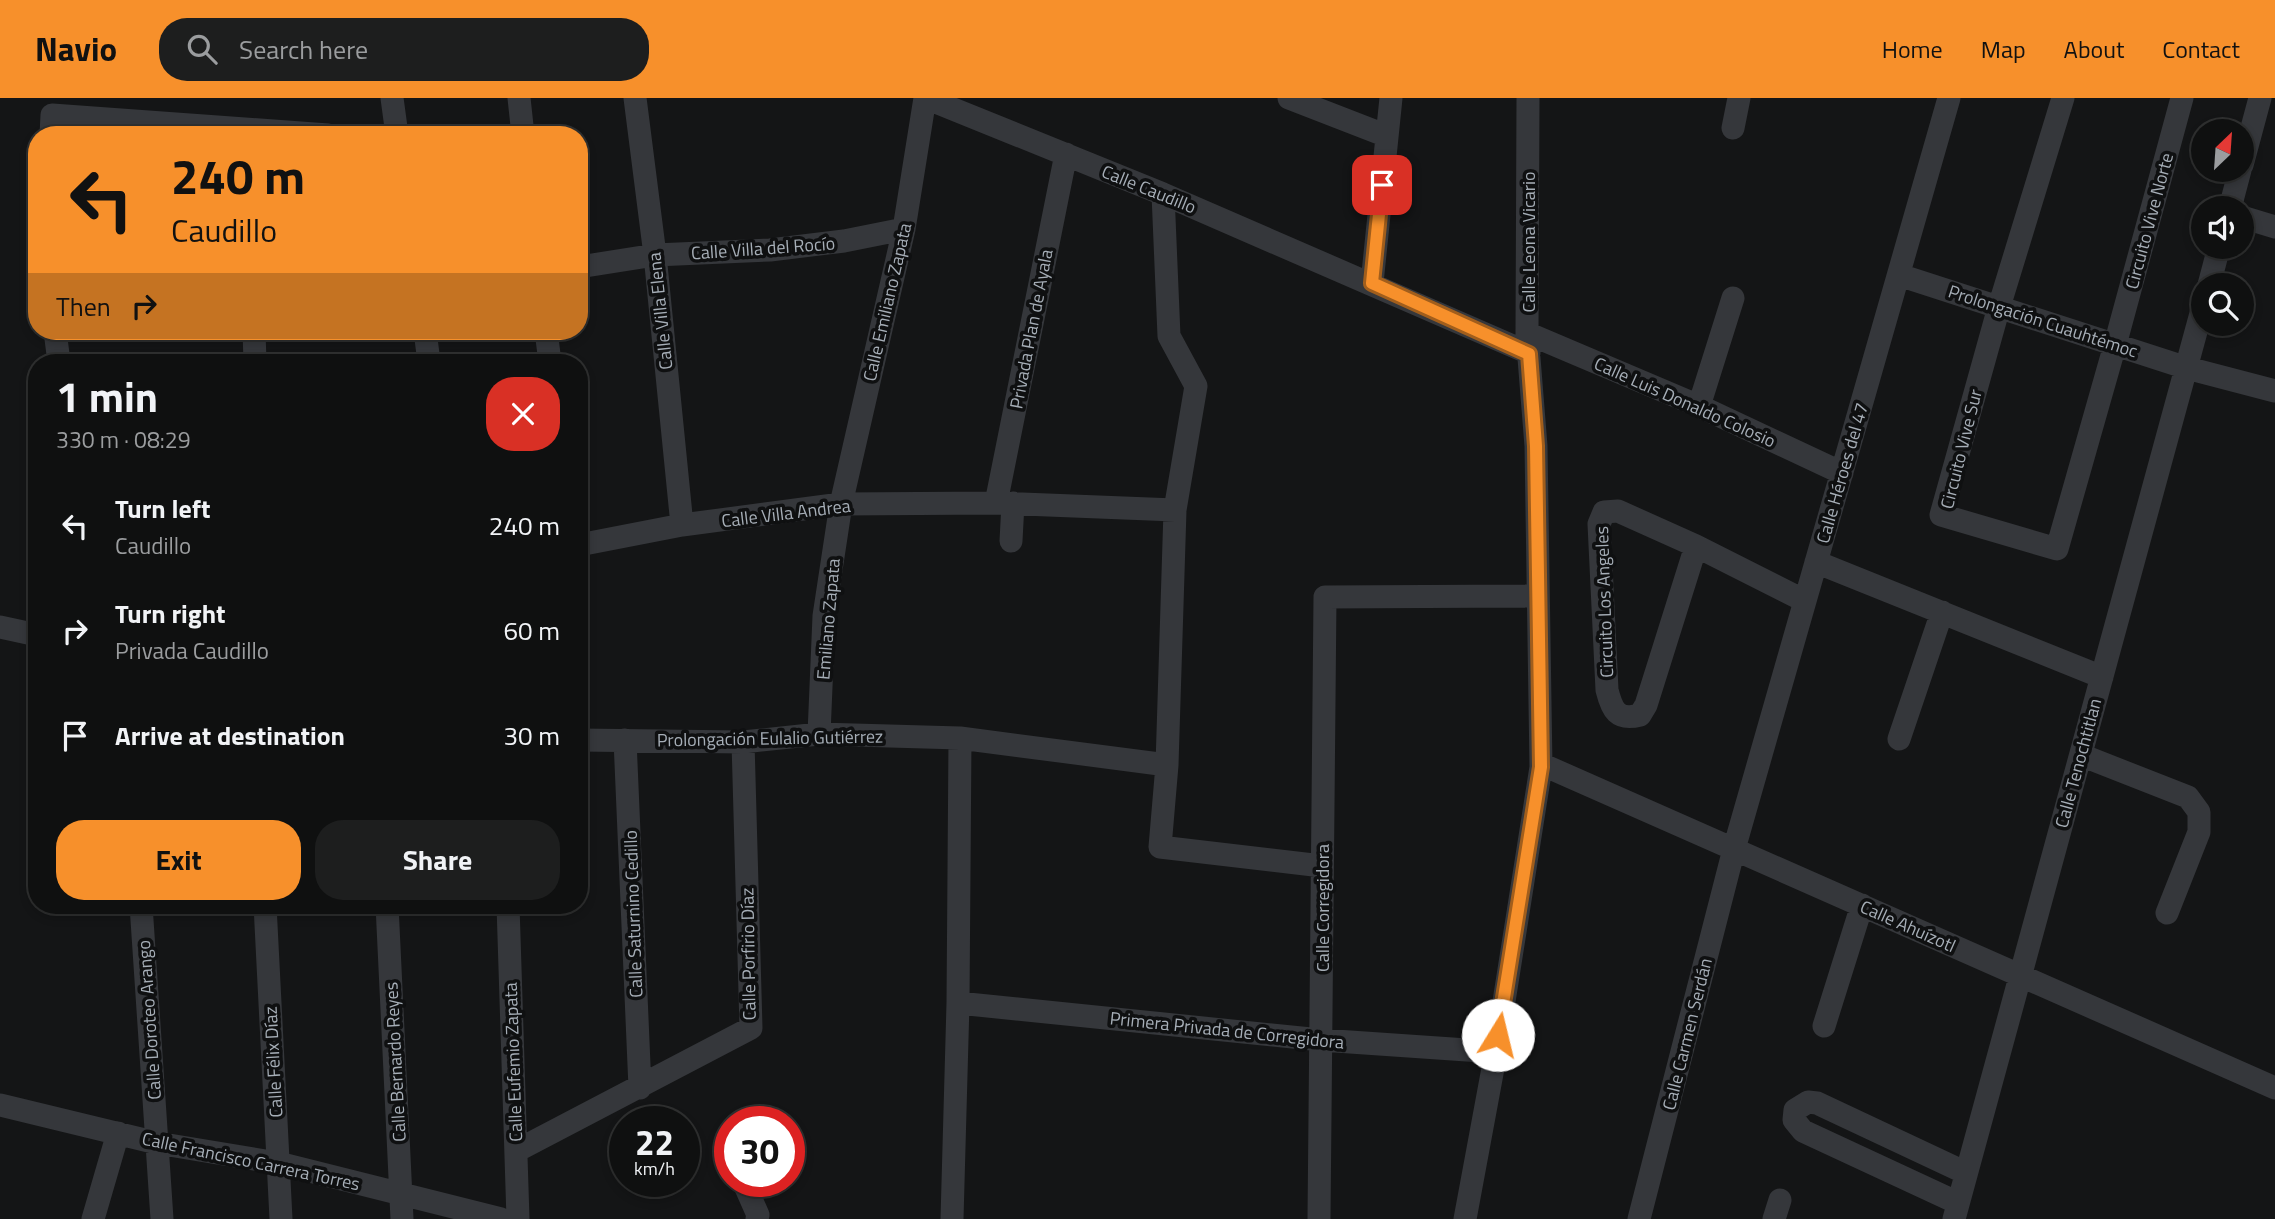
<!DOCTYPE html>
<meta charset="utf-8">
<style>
body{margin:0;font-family:"Titillium Web",sans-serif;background:#1d1e1e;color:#f1f3f6;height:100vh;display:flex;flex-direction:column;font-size:26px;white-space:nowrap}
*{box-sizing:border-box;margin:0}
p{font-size:23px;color:#9b9d9f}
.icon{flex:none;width:38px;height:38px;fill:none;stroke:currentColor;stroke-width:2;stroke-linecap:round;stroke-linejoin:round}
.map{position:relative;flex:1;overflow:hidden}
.sheet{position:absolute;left:28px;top:256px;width:560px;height:560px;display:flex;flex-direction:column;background:#0f1010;border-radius:28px;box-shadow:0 4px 10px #0003,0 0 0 2px #2f3030}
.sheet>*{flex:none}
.banner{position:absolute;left:28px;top:28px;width:560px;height:214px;border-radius:28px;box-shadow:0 4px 10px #0003,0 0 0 2px #2f3030;background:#f7902b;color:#111;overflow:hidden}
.needle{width:46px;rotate:25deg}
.controls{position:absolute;left:2191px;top:21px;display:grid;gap:14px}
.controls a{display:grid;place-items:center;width:63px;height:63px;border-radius:50%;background:#0f1010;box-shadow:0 4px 10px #0003,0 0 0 2px #2f3030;font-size:35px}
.speed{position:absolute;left:609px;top:1008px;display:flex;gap:14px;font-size:35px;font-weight:700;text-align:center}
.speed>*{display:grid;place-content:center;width:91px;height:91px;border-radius:50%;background:#0f1010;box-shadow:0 4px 10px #0003,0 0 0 2px #2f3030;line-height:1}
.speed small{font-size:18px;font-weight:400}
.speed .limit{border:10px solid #d22;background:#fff;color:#111}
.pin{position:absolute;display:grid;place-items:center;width:60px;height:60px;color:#fff;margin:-30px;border-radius:14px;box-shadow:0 4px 10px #0006}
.me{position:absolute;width:77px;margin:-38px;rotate:9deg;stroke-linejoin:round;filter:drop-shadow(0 0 5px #0008)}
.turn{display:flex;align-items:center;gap:24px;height:147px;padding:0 28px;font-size:32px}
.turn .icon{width:91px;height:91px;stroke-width:2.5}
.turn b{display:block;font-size:49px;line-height:60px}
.then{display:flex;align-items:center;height:66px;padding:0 28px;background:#0003;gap:14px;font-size:26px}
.round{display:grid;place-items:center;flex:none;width:74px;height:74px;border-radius:28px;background:#1d1e1e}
.overview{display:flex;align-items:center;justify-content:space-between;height:119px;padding:0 28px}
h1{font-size:42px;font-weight:700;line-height:52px}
.button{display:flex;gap:14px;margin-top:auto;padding:14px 28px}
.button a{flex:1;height:80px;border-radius:28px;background:#f7902b;color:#111;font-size:28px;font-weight:700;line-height:80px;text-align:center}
.button a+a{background:#1d1e1e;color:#f1f3f6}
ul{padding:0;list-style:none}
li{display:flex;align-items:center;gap:21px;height:105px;padding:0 28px}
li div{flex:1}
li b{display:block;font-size:26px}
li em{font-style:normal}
header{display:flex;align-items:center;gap:42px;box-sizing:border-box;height:98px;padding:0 35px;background:#f7902b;color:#111}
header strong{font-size:33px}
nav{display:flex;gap:38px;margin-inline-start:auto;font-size:24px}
.search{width:490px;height:63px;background:#1d1e1e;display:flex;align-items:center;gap:18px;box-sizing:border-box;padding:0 24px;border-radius:28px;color:#9b9d9f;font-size:26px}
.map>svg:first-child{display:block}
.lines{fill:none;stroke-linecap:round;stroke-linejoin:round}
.minor{stroke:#35373b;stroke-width:23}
.route-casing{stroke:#a15e1c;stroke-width:18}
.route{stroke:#f7902b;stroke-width:12}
.labels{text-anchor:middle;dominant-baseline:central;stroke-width:7;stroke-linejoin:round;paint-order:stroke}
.street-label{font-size:18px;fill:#a6aeb7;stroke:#0f1011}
</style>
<header>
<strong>Navio</strong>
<div class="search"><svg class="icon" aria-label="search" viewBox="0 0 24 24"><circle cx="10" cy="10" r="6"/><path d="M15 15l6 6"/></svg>Search here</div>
<nav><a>Home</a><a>Map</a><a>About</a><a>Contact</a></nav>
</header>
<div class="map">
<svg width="2275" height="1121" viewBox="0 0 2275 1121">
<rect width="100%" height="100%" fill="#141516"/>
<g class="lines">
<path class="minor" d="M392,0L397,37
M519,0L523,37
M635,0L655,157L682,427
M926,0L1163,96L1529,255
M1289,0L1387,38
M2063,0L1999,209L1941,417L2057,451L2115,247L2182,0
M1733,30L1739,0
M51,37L52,17L328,37
M2242,67L2260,0
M1163,96L1169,238L1196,288L1175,412L1167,667L1160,749L1322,768
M2230,110L2240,72
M2242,119L2275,129
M579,169L655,157L770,152L844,143L904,131
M1899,177L2187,270L2275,293
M1372,185L1391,0
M2209,187L2219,149
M55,233L59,264
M254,233L255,264
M425,233L429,264
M546,233L550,264
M1527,235L1699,308L1842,375
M1699,308L1733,200
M996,405L1066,56
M1011,443L1013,405
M579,447L682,427L841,406L996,405L1175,412
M1696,448L1646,607L1640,617C1617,623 1612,612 1607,592L1599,426L1604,414L1618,413L1696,448L1805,503
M1816,464L2102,579
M0,529L37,537
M819,636L824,518L841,406L904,131L925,0
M1899,641L1942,514
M579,642L743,644L819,636L960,640L1167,667
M625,642L640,990
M2081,657L2188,699L2199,714V734L2167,815
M1541,666L2275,990
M141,807L162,1121
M265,807L281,1121
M387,807L402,1121
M508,807L518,1121
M958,905L1321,942L1496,954
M1824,928L1862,807
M0,1007L157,1045L278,1065L501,1121
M516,1053L751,930L743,644
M743,1083L758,1117L757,1121
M1958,1105L1803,1033L1794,1022L1795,1012L1808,1004L1817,1005L1966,1075
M93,1121L118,1035
M952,1121L958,905L960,640
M1319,1121L1325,499L1538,498
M1465,1121L1496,954L1541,669L1536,348L1527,235L1528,0
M1639,1121L1734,751L1949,0
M1774,1121L1780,1102
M1954,1121L2203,208"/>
</g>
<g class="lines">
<g class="route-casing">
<path id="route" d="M1382,87L1372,185L1529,256L1536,348L1541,669L1498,937"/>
</g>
<use href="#route" class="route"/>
</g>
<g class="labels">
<g class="street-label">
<text transform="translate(1149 91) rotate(22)">Calle Caudillo</text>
<text transform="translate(2149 123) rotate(-75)">Circuito Vive Norte</text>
<text transform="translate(1528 144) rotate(-90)">Calle Leona Vicario</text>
<text transform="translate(763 150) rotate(-4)">Calle Villa del Rocío</text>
<text transform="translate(887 204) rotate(-77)">Calle Emiliano Zapata</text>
<text transform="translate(660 213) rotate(-96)">Calle Villa Elena</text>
<text transform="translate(2043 223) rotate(18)">Prolongación Cuauhtémoc</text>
<text transform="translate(1031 231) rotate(-79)">Privada Plan de Ayala</text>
<text transform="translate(1685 304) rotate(24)">Calle Luis Donaldo Colosio</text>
<text transform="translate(1961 351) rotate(-76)">Circuito Vive Sur</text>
<text transform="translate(1842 375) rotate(-74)">Calle Héroes del 47</text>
<text transform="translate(786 415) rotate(-7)">Calle Villa Andrea</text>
<text transform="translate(1604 504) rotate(-92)">Circuito Los Angeles</text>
<text transform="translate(828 521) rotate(-85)">Emiliano Zapata</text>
<text transform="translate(770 640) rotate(-1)">Prolongación Eulalio Gutiérrez</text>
<text transform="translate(2078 665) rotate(-75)">Calle Tenochtitlan</text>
<text transform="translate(1322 810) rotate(-90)">Calle Corregidora</text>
<text transform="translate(633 816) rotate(-92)">Calle Saturnino Cedillo</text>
<text transform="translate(1908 828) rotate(24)">Calle Ahuízotl</text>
<text transform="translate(748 856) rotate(-91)">Calle Porfirio Díaz</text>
<text transform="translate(149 922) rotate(-94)">Calle Doroteo Arango</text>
<text transform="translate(1227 932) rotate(6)">Primera Privada de Corregidora</text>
<text transform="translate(1687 936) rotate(-76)">Calle Carmen Serdán</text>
<text transform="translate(273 964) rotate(-93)">Calle Félix Díaz</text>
<text transform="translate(395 964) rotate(-93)">Calle Bernardo Reyes</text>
<text transform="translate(513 964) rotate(-92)">Calle Eufemio Zapata</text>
<text transform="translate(251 1063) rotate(12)">Calle Francisco Carrera Torres</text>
</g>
</g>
</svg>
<div class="controls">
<a><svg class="needle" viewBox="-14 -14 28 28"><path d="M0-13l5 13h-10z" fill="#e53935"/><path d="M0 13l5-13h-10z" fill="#9b9d9f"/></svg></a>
<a><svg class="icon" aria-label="sound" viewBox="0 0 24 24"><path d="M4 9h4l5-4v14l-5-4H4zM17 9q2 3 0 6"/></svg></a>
<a><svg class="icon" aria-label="search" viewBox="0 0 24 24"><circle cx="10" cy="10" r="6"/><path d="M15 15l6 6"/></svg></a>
</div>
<div class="speed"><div>22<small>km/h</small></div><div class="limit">30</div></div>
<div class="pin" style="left:1382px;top:87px;background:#d93025"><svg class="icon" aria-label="arrive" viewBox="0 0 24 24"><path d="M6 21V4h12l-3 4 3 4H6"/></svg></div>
<svg class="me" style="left:1498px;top:937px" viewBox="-20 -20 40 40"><circle r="19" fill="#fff"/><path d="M0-13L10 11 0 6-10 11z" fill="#f7902b"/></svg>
<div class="banner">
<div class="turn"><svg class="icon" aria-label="left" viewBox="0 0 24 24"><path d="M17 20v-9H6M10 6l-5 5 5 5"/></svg><div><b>240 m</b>Caudillo</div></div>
<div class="then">Then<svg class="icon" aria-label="right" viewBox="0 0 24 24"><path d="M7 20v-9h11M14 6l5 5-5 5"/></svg></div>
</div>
<section class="sheet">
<div class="overview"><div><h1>1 min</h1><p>330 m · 08:29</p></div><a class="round" style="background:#d93025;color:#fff"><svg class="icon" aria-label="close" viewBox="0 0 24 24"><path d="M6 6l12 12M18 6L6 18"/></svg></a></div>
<ul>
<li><svg class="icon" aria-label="left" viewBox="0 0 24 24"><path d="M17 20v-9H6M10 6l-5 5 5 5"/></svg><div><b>Turn left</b><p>Caudillo</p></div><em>240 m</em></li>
<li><svg class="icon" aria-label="right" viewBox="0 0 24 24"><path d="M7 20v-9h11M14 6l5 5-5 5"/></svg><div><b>Turn right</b><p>Privada Caudillo</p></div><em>60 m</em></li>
<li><svg class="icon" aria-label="arrive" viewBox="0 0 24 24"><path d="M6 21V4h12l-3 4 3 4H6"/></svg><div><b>Arrive at destination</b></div><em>30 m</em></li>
</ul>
<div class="button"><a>Exit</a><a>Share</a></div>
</section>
</div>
